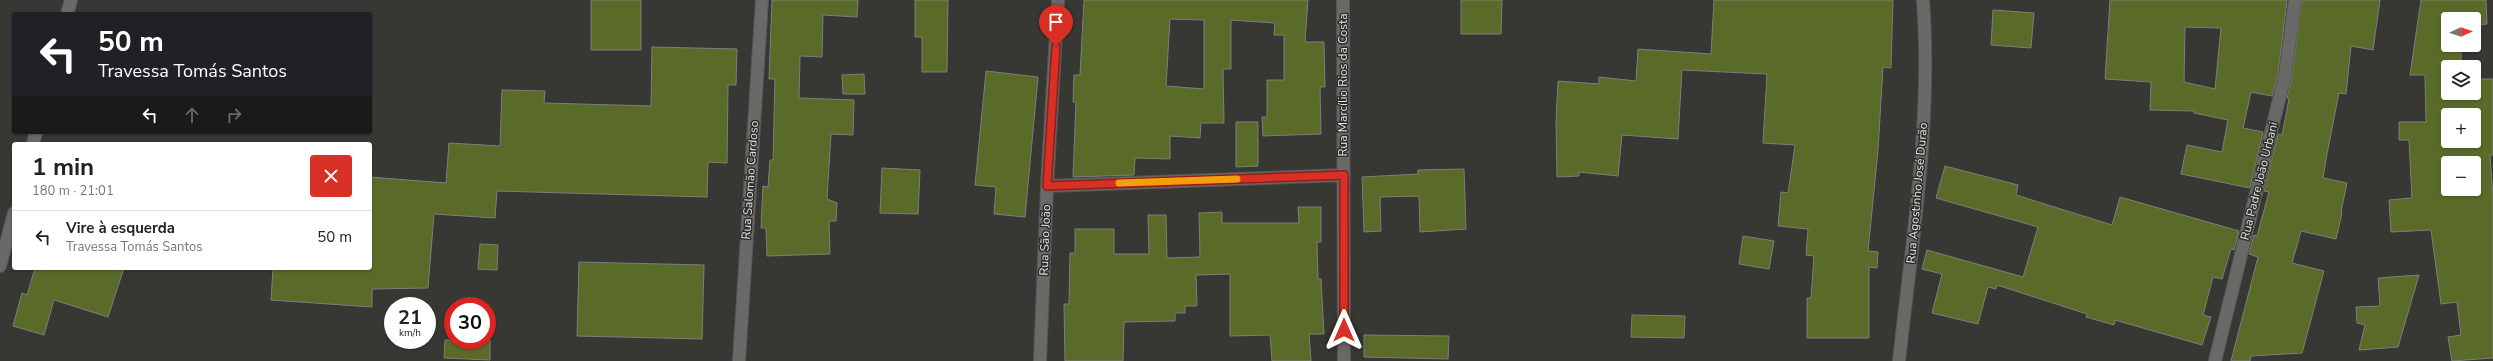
<!DOCTYPE html>
<html lang="pt">
<meta charset="utf-8">
<style>
body{margin:0;font-family:"Nunito Sans",sans-serif;background:#f2f2f2;color:#222;height:100vh;display:flex;flex-direction:column;font-size:15px;white-space:nowrap}
*{box-sizing:border-box;margin:0}
p{font-size:13px;color:#767676}
.icon{flex:none;width:22px;height:22px;fill:none;stroke:currentColor;stroke-width:2;stroke-linecap:round;stroke-linejoin:round}
.map{position:relative;flex:1;overflow:hidden}
.panel{position:absolute;left:12px;top:142px;width:360px;height:128px;display:flex;flex-direction:column;background:#fff;border-radius:4px;box-shadow:0 1px 3px #0004}
.panel>*{flex:none}
.hud{position:absolute;left:12px;top:12px;width:360px;height:122px;border-radius:4px;box-shadow:0 1px 3px #0004;background:#202124;color:#fff;overflow:hidden}
.needle{width:26px;rotate:87deg}
.fabs{position:absolute;left:2441px;top:12px;display:grid;gap:8px}
.fabs a{display:grid;place-items:center;width:40px;height:40px;border-radius:4px;background:#fff;box-shadow:0 1px 3px #0004;font-size:20px}
.speed{position:absolute;left:384px;top:297px;display:flex;gap:8px;font-size:20px;font-weight:700;text-align:center}
.speed>*{display:grid;place-content:center;width:52px;height:52px;border-radius:50%;background:#fff;box-shadow:0 1px 3px #0004;line-height:1}
.speed small{font-size:10px;font-weight:400}
.speed .limit{border:6px solid #d22;background:#fff;color:#111}
.pin{position:absolute;display:grid;place-items:center;width:34px;height:34px;color:#fff;margin:-41px -17px;border-radius:50% 50% 50% 0;rotate:-45deg;box-shadow:0 0 4px #0007}
.pin .icon{rotate:45deg}
.me{position:absolute;width:44px;margin:-22px;rotate:0deg;stroke-linejoin:round;filter:drop-shadow(0 0 3px #0008)}
.turn{display:flex;align-items:center;gap:14px;height:84px;padding:0 20px;font-size:18px}
.turn .icon{width:52px;height:52px;stroke-width:2.5}
.turn b{display:block;font-size:28px;line-height:34px}
.lanes{display:flex;align-items:center;height:38px;padding:0 20px;background:#0003;justify-content:center;gap:20px;direction:ltr}
.lanes .off{opacity:.35}
.round{display:grid;place-items:center;flex:none;width:42px;height:42px;border-radius:4px;background:#f2f2f2}
.headline{display:flex;align-items:center;justify-content:space-between;height:68px;padding:0 20px}
h1{font-size:24px;font-weight:700;line-height:30px}
ul{padding:0;list-style:none}
li{display:flex;align-items:center;gap:12px;height:52px;padding:0 20px;border-top:1px solid #e0e0e0}
li div{flex:1}
li b{display:block;font-size:15px}
li em{font-style:normal}
.map>svg:first-child{display:block}
.building{fill:#5a6a28;stroke:#7e7f7c;fill-rule:evenodd}
.lines{fill:none;stroke-linecap:round;stroke-linejoin:round}
.minor-casing{stroke:#565754;stroke-width:14}
.minor{stroke:#696a67;stroke-width:12}
.route-casing{stroke:#8d1f18;stroke-width:10}
.route{stroke:#d93025;stroke-width:7}
.slow{stroke:#f59e0b;stroke-width:7}
.labels{text-anchor:middle;dominant-baseline:central;stroke-width:3;stroke-linejoin:round;paint-order:stroke}
.street-label{font-size:12px;fill:#e7e7e5;stroke:#2c2d2a}
</style>
<div class="map">
<svg width="2493" height="361" viewBox="0 0 2493 361">
<rect width="100%" height="100%" fill="#373834"/>
<path class="building" d="M591,0H641V50H591Z
M772,0H858L857,17L823,15L822,57L800,56L799,98L854,100L853,135L831,134L827,199L837,203L836,221H829L830,254L767,256L766,228H761L763,186L768,187L770,160H773L775,79H769Z
M915,0H948L947,72H922V37H915Z
M1084,0H1308L1305,42H1324L1325,87H1320L1321,134L1263,136L1262,117H1267V80H1284V35H1274L1275,23L1231,20V69H1223L1224,123H1201L1200,138L1170,136V159L1135,158L1134,175L1073,177L1076,102H1073L1074,75H1080ZM1170,19L1204,20V89L1166,86Z
M1461,0H1502L1501,34H1461Z
M1714,0H1893L1891,68L1883,67L1878,150L1868,251L1878,252L1877,268L1869,267V338H1807V298H1811L1814,256L1806,255L1808,229L1778,226L1781,192L1788,193L1795,145L1763,143L1767,74L1682,70L1678,139L1622,135L1618,176L1579,172V176L1557,177L1556,121L1558,81L1599,84V77L1636,81L1638,49L1711,54Z
M2110,0H2287L2278,74L2272,96L2251,92L2243,128L2263,132L2250,188L2181,174L2187,145L2222,152L2228,120L2194,113V111L2150,110L2151,82L2105,79ZM2185,27L2221,28L2215,89L2184,82Z
M2302,0H2380L2373,50L2351,46L2346,94L2339,93L2327,154L2323,178L2347,183L2341,212L2342,213L2336,239L2301,231L2292,263L2324,271L2302,353L2251,356L2250,361H2231L2258,257L2249,254L2254,235L2257,236L2269,192L2264,191L2278,134L2282,135L2289,99L2287,98L2292,76Z
M2421,0H2486L2487,24L2474,25V19H2448V45H2461V67H2448V93H2474V79H2493V155H2490L2493,196V358L2452,361L2448,337L2461,335L2457,302L2441,304L2431,230L2391,232L2389,200L2412,198L2409,140H2399V122H2426L2425,75H2410ZM2448,115H2474V141H2448ZM2448,163H2474V189H2448Z
M1993,10L2034,13L2031,48L1991,45Z
M652,47L737,49L736,85H728L727,163L708,162L707,197L497,191L495,218L434,214L428,288L372,289V307L271,300L273,268H370V177L446,183L449,143L500,146L502,90L545,91L544,103L651,106Z
M986,71L1038,77L1025,217L994,214L996,187L975,185Z
M864,74L865,94H843L842,75Z
M1236,122H1258V166L1236,167Z
M1945,166L2018,185L2016,195L2112,225L2120,197L2239,231L2234,250L2231,249L2222,279L2213,277L2203,315L2211,317L2202,345L2115,320L2114,325L2086,317L2087,314L1997,285L1996,289L1988,287L1978,324L1932,313L1942,274L1922,269L1927,250L2023,277L2038,227L1936,198Z
M882,168L920,170L918,214L880,213Z
M1464,169L1466,229L1420,232L1419,196L1380,197L1381,231L1364,232L1362,177L1418,174V170Z
M1298,207H1321V242H1317L1318,279H1321L1324,334H1309L1311,361H1272L1270,335L1230,336V274L1196,275L1197,306H1185V313H1175V321L1124,322L1123,361H1065L1064,304H1069L1070,253H1075V229H1114V254H1149L1148,215H1166L1167,258L1200,257L1199,213L1222,212V223H1299Z
M1743,236L1774,241L1769,269L1739,264Z
M480,244L498,245L497,270L478,269Z
M579,262L704,265L702,339L577,336Z
M35,268H124L108,317L54,300L44,335L13,326L22,293L27,295Z
M2419,275L2398,347L2359,350L2365,325L2357,323L2356,307L2380,306L2378,278Z
M1632,315L1685,316L1684,338L1631,337Z
M1364,335L1449,336L1448,359L1364,357Z
M445,340H490V360L444,358Z"/>
<g class="lines">
<g class="minor-casing">
<path id="minor" d="M1343,0L1344,361
M67,14L71,0
M33,144L36,132
M1047,186L1344,175
M0,266L14,213
M739,361L762,0
M1040,361L1047,186L1058,0
M1899,361C1912,241 1932,121 1923,0
M2215,361L2285,75L2295,0"/>
</g>
<use href="#minor" class="minor"/>
</g>
<g class="lines">
<g class="route-casing">
<path id="route" d="M1056,46L1047,186L1344,175V330"/>
</g>
<use href="#route" class="route"/>
<path class="slow" d="M1119,183L1237,179"/>
</g>
<g class="labels">
<g class="street-label">
<text transform="translate(1343 85) rotate(-90)">Rua Marcílio Rios da Costa</text>
<text transform="translate(750 180) rotate(-86)">Rua Salomão Cardoso</text>
<text transform="translate(2259 181) rotate(-76)">Rua Padre João Urbani</text>
<text transform="translate(1917 193) rotate(-85)">Rua Agostinho José Durão</text>
<text transform="translate(1045 240) rotate(-88)">Rua São João</text>
</g>
</g>
</svg>
<div class="fabs">
<a><svg class="needle" viewBox="-14 -14 28 28"><path d="M0-13l5 13h-10z" fill="#e53935"/><path d="M0 13l5-13h-10z" fill="#767676"/></svg></a>
<a><svg class="icon" aria-label="layers" viewBox="0 0 24 24"><path d="M12 4l9 5-9 5-9-5zM3 14l9 5 9-5"/></svg></a>
<a>+</a>
<a>−</a>
</div>
<div class="speed"><div>21<small>km/h</small></div><div class="limit">30</div></div>
<div class="pin" style="left:1056px;top:46px;background:#d93025"><svg class="icon" aria-label="arrive" viewBox="0 0 24 24"><path d="M6 21V4h12l-3 4 3 4H6"/></svg></div>
<svg class="me" style="left:1344px;top:330px" viewBox="-20 -20 40 40"><path d="M0-17L14 15 0 8-14 15z" fill="#d93025" stroke="#fff" stroke-width="4"/></svg>
<div class="hud">
<div class="turn"><svg class="icon" aria-label="left" viewBox="0 0 24 24"><path d="M17 20v-9H6M10 6l-5 5 5 5"/></svg><div><b>50 m</b>Travessa Tomás Santos</div></div>
<div class="lanes"><svg class="icon" aria-label="left" viewBox="0 0 24 24"><path d="M17 20v-9H6M10 6l-5 5 5 5"/></svg><svg class="icon off" aria-label="ahead" viewBox="0 0 24 24"><path d="M12 20V5M6 11l6-6 6 6"/></svg><svg class="icon off" aria-label="right" viewBox="0 0 24 24"><path d="M7 20v-9h11M14 6l5 5-5 5"/></svg></div>
</div>
<section class="panel">
<div class="headline"><div><h1>1 min</h1><p>180 m · 21:01</p></div><a class="round" style="background:#d93025;color:#fff"><svg class="icon" aria-label="close" viewBox="0 0 24 24"><path d="M6 6l12 12M18 6L6 18"/></svg></a></div>
<ul>
<li><svg class="icon" aria-label="left" viewBox="0 0 24 24"><path d="M17 20v-9H6M10 6l-5 5 5 5"/></svg><div><b>Vire à esquerda</b><p>Travessa Tomás Santos</p></div><em>50 m</em></li>
</ul>
</section>
</div>
